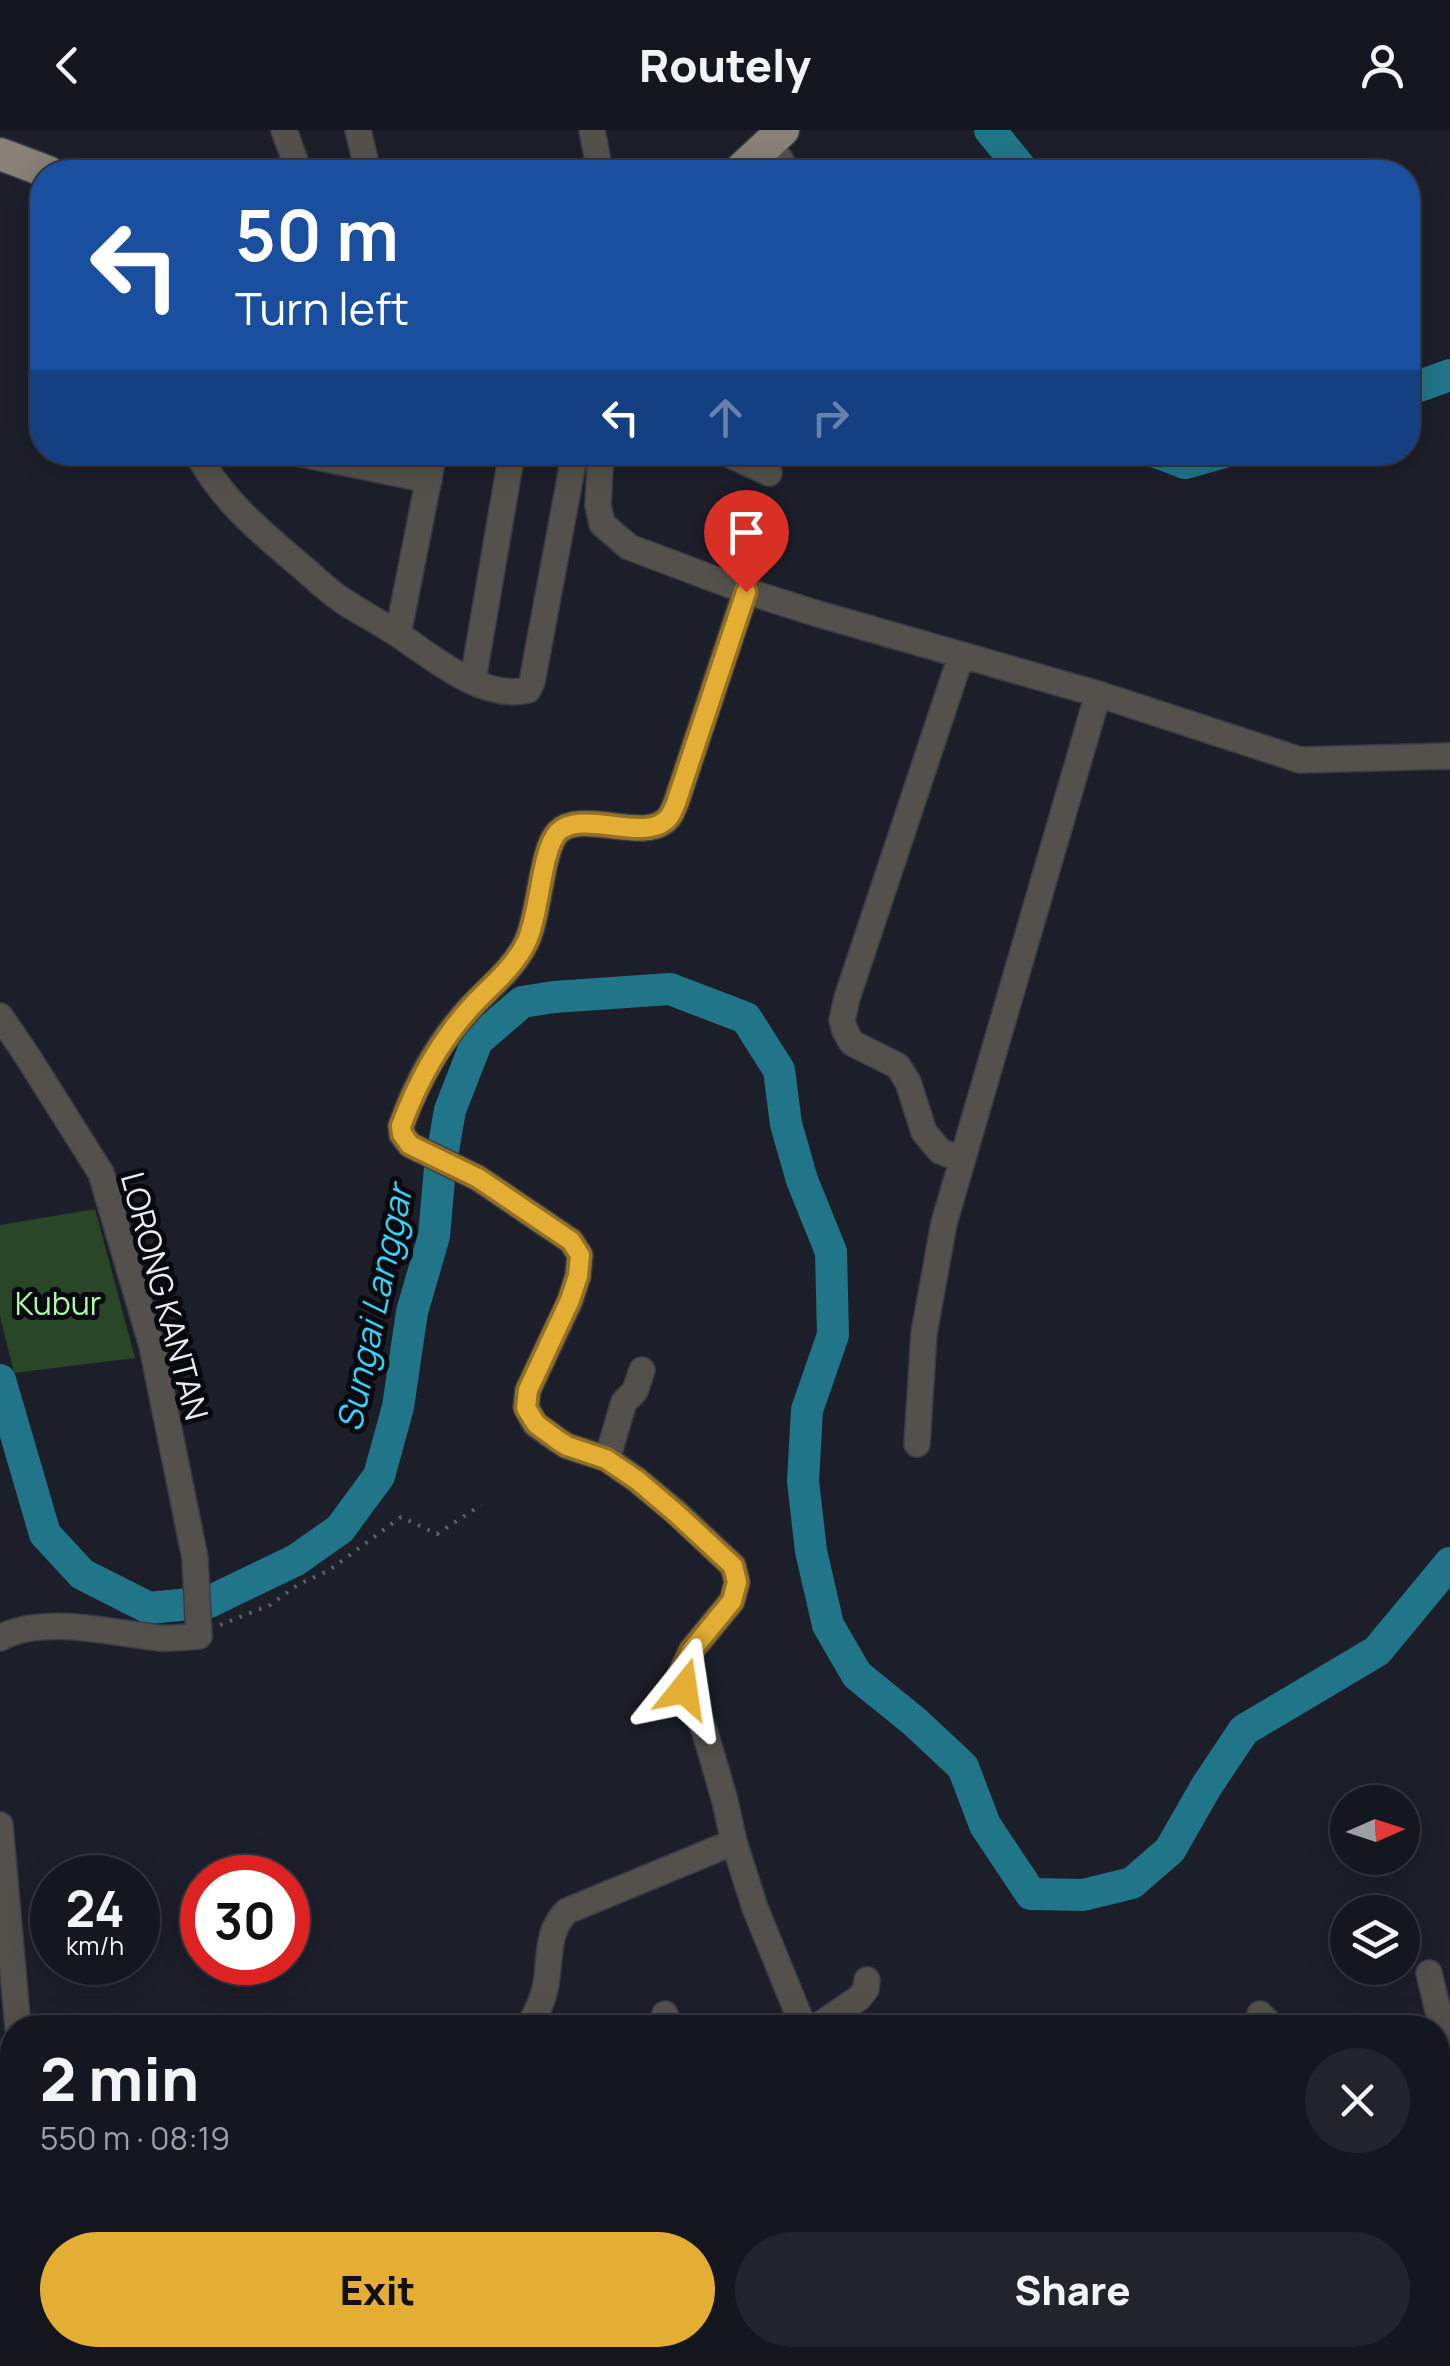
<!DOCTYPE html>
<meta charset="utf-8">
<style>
body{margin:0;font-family:Manrope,sans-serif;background:#22242d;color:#f1f3f6;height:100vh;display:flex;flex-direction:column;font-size:38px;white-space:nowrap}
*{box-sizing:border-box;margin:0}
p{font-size:32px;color:#9d9fa5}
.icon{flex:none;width:55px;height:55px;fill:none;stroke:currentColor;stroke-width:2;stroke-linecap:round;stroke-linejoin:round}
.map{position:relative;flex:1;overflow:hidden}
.sheet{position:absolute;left:0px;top:1885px;width:1450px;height:352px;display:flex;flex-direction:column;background:#151720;border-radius:40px 40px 0 0;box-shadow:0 5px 25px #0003,0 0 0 2px #34363e}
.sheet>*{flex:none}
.hud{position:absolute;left:30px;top:30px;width:1390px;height:305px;border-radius:40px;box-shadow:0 5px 25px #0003,0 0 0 2px #34363e;background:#1a4fa0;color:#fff;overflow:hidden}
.needle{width:65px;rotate:87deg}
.controls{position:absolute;left:1330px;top:1655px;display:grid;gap:20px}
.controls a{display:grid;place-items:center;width:90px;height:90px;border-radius:50%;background:#151720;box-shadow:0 5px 25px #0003,0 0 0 2px #34363e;font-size:50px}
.speed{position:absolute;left:30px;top:1725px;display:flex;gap:20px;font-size:50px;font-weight:700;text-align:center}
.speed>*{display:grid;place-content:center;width:130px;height:130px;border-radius:50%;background:#151720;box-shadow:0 5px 25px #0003,0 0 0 2px #34363e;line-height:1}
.speed small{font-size:25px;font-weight:400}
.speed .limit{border:15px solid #d22;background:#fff;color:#111}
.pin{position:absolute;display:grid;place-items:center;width:85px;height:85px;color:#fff;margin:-102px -42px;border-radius:50% 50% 50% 0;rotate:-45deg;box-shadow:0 0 10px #0007}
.pin .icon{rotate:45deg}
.me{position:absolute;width:110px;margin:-55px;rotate:15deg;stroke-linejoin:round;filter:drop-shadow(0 0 8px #0008)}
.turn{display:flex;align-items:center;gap:35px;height:210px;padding:0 40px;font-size:45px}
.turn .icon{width:130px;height:130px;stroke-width:2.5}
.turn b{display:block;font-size:70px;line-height:85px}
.lanes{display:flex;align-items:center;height:95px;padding:0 40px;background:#0003;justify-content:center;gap:50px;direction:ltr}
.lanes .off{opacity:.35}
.round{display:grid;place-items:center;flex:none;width:105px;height:105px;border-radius:52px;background:#22242d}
.headline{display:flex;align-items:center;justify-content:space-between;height:170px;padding:0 40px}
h1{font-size:60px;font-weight:800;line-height:75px}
.primary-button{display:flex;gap:20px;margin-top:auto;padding:20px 40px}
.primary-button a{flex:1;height:115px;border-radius:60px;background:#e4ae35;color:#111;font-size:40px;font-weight:800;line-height:115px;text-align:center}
.primary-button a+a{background:#22242d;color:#f1f3f6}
header{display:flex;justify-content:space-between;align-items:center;height:130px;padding:0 40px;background:#151720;font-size:45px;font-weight:800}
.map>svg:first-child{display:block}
.green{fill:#294627}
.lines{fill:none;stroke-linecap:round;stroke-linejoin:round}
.river{stroke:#217589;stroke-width:32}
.minor-casing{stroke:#393c46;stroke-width:28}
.major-casing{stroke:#393c46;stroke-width:35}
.path{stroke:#5f626c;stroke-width:4;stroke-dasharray:2.5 8;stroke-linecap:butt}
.minor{stroke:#54504b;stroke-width:25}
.major{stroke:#898177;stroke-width:32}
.route-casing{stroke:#947122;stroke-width:25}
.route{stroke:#e4ae35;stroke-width:18}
.labels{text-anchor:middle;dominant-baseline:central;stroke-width:10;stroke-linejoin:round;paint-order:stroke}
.street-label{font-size:32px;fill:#eaecf4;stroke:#08090e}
.park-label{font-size:32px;fill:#adf9a6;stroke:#08090e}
.water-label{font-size:35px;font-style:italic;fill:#34d3f8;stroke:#08090e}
</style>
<header><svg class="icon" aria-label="back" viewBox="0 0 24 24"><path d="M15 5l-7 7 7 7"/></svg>Routely<svg class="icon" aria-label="person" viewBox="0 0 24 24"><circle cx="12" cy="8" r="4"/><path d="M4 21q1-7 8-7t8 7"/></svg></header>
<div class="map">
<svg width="1450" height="2236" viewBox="0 0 1450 2236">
<rect width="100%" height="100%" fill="#1c1f2a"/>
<path class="green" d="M95,1079L135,1228L14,1243L0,1186V1095Z"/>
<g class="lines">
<path class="river" d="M990,0L1024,42
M1408,260L1450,245
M1156,322L1185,333L1224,322
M0,1250L45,1404L82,1444L149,1478L209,1472L296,1430L340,1399L379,1346L398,1277L412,1182L434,1106L440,1038L450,980L477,911L522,872L554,867L670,859L746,888L779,940L786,994L802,1050L831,1122L833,1205L807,1280L803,1351L811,1421L828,1495L857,1545L915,1592L963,1637L985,1695L1031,1764L1083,1765L1132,1753L1170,1720L1206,1657L1244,1600L1377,1521L1450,1433"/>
<g class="minor-casing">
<path id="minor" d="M284,0L299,42
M358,0L368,42
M592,0L600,42
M764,19L780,29L786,42
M197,322C219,368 263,404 301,436C315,448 328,461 343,471C360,482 379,492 396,503C431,526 482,571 528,560L532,552L575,322
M292,322L429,350
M601,322L598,375L602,394L629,417L746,461L815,483L1098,564L1300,630L1450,626
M724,322L769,343
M746,461L676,673C674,678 672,683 669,687C647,715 582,678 558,702C541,720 540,784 526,813C513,839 491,856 471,877C440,910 416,953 401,996L402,1005L410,1015L478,1048L571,1111L580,1125L578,1146L570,1171L528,1260L526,1277L535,1294L559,1311L567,1316L607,1329L637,1350L677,1383L733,1436L737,1452L732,1471L691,1521L680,1545L705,1602L725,1671L734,1712L755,1778L804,1898
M398,504L434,322
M961,526L847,868L842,890L845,901L852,913L898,936L908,952L924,1002L940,1021L962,1030
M473,550L512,322
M0,886L26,924L101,1043L152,1216L195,1428L199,1506C186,1507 172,1509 159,1508C112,1503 43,1484 0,1508
M917,1314L924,1203L944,1093L1098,564
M607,1329L624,1272L635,1261L642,1240
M0,1695L18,1898
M1429,1843L1439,1885L1450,1900
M1260,1884L1274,1898
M528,1898C535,1885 542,1873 545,1859C551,1832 545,1802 567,1781L734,1712
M661,1898L665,1884
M815,1898L859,1868L866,1859L867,1850
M1438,2073L1450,2068
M0,2100L12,2097
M168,2225L173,2236
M336,2225L337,2236
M683,2225L690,2236
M802,2225L803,2236
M984,2225L985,2236
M1171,2225L1172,2236"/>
</g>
<g class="major-casing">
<path id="major" d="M0,24L48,42
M738,42L783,0"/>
</g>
<path class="path" d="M220,1495L270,1475L299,1454L328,1441L401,1387L437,1404L481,1375"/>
<use href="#minor" class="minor"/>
<use href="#major" class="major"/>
</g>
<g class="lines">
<g class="route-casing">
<path id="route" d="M684,1559L680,1545L691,1521L732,1471L737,1452L733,1436L677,1384L637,1350L606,1329L567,1316L559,1311L536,1294L526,1278L528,1260L570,1170L578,1146L580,1125L571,1111L478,1048L410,1015L402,1004L401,996C417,953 440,911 471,877C490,856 513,839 526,813C540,785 541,719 558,702C583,678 647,715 669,687C672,683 674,678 676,673L746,462"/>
</g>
<use href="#route" class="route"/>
</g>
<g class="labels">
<g class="street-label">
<text transform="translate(165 1166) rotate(75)">LORONG KANTAN</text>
</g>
<g class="park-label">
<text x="58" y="1173">Kubur</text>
</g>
<g class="water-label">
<text transform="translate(374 1178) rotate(-78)">Sungai Langgar</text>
</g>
</g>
</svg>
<div class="controls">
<a><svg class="needle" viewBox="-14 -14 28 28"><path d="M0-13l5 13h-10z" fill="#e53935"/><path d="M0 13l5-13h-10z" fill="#9d9fa5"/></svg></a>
<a><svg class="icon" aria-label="layers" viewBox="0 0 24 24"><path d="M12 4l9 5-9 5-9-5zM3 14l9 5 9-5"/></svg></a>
</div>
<div class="speed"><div>24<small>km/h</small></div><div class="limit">30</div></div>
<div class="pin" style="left:746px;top:462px;background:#d93025"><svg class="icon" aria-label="arrive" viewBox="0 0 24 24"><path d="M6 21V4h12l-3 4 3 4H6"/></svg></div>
<svg class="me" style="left:684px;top:1559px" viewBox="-20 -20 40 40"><path d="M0-17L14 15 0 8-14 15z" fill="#e4ae35" stroke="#fff" stroke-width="4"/></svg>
<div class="hud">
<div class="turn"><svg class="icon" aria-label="left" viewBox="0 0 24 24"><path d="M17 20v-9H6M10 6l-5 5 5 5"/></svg><div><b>50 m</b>Turn left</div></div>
<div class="lanes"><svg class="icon" aria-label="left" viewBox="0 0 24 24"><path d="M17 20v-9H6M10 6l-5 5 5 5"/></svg><svg class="icon off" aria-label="ahead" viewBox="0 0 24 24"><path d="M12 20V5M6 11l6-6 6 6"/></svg><svg class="icon off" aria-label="right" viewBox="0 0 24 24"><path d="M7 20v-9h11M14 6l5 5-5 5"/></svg></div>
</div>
<section class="sheet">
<div class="headline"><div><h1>2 min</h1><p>550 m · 08:19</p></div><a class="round"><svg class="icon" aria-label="close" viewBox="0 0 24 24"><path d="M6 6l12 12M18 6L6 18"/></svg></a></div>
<div class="primary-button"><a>Exit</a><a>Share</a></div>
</section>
</div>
